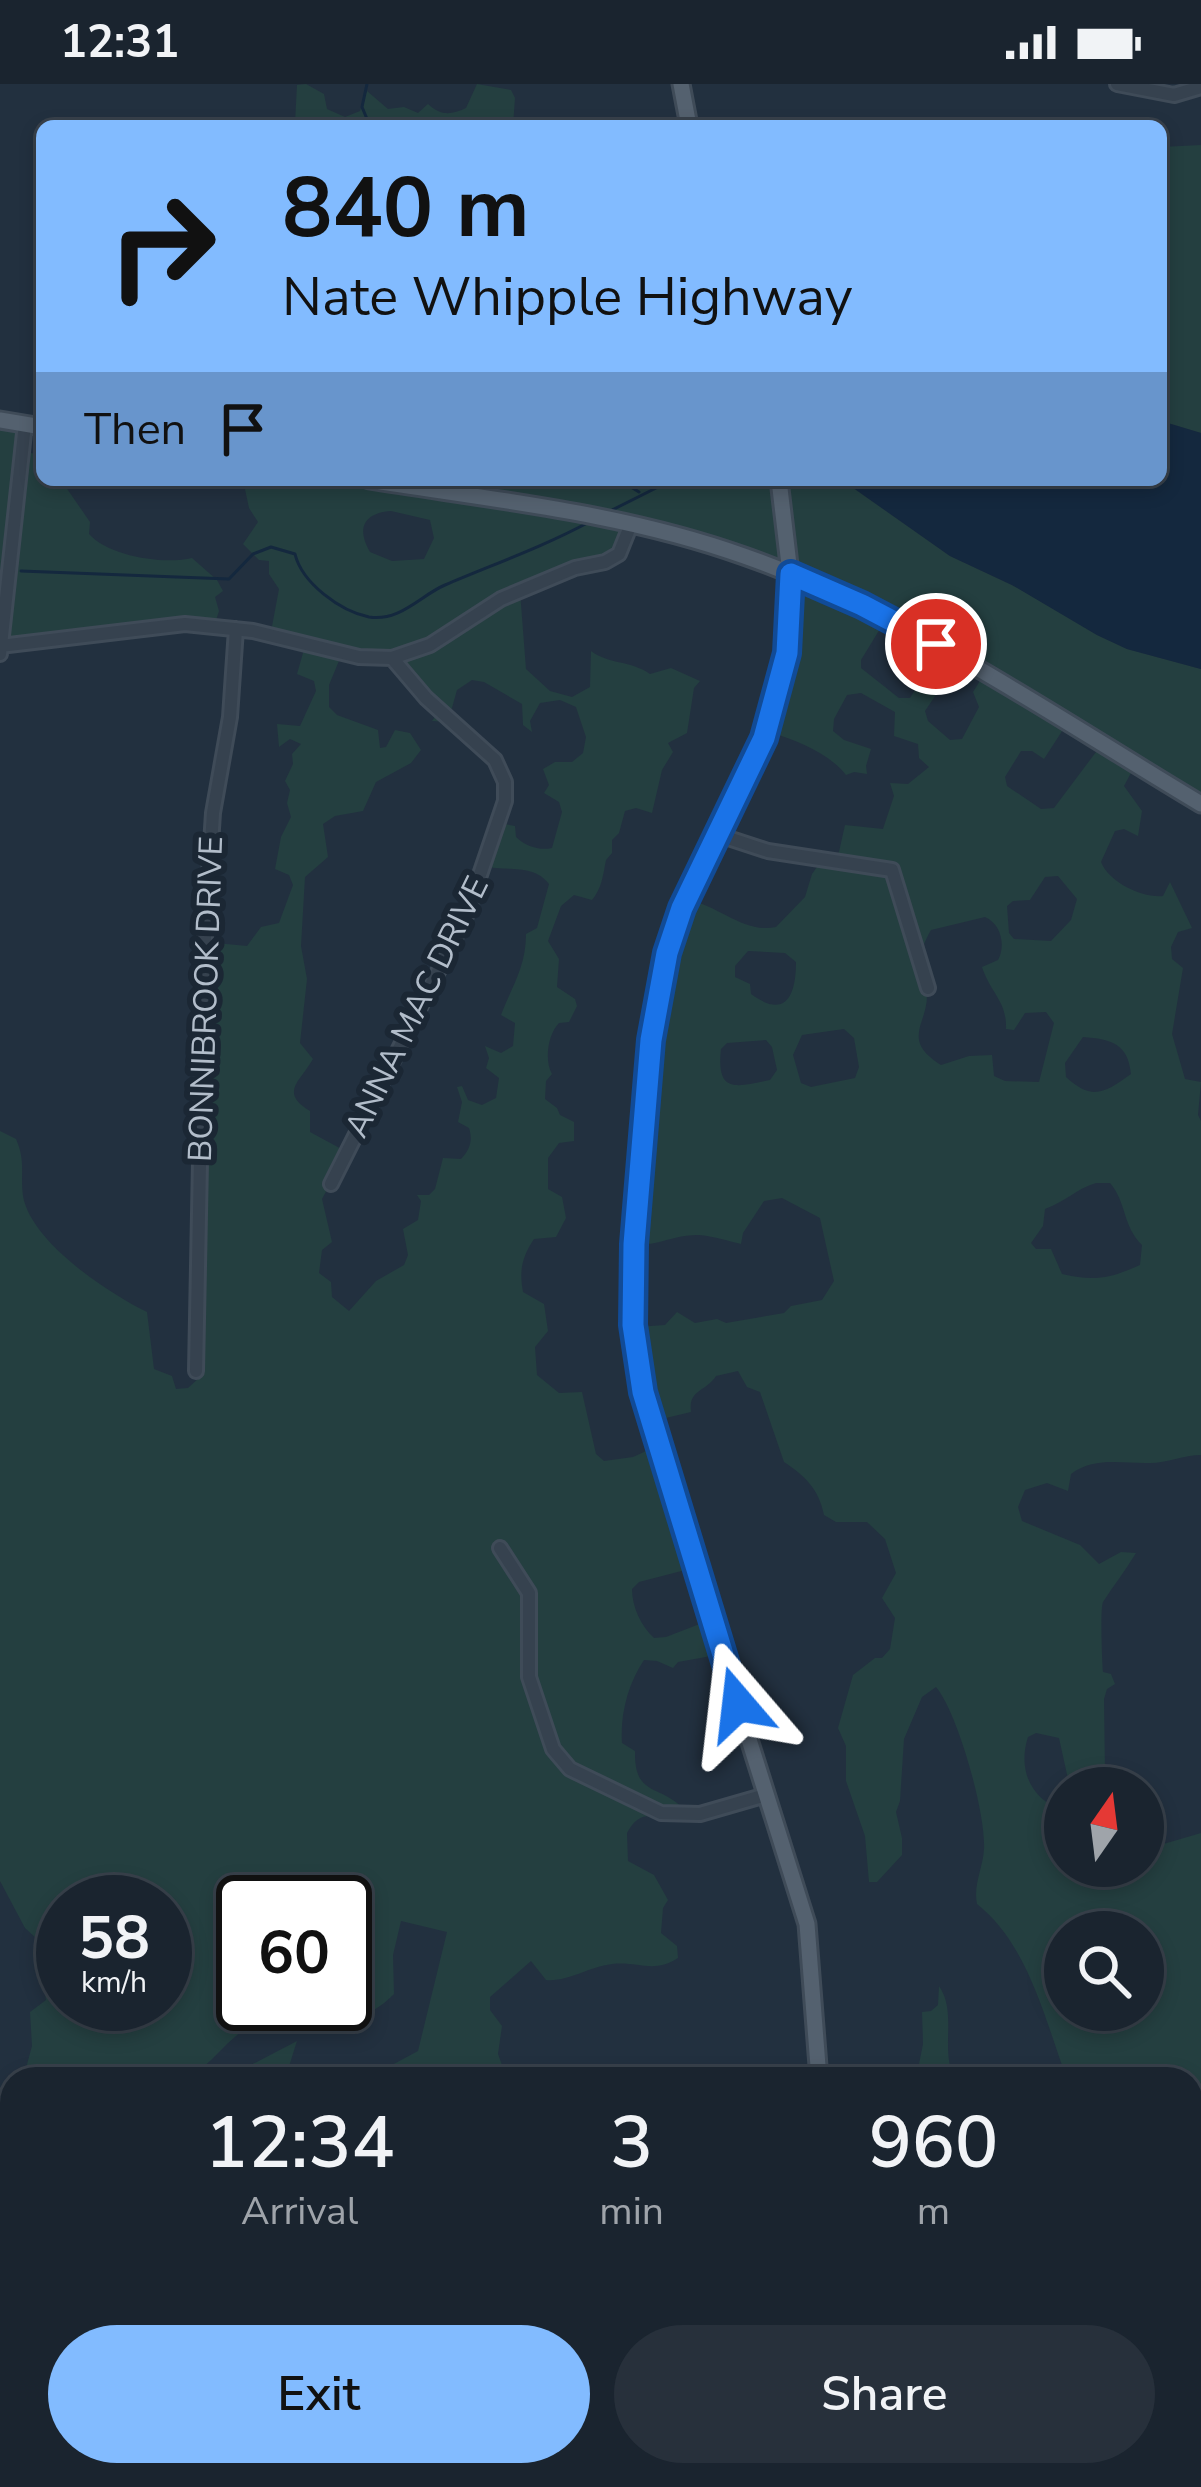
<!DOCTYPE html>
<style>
body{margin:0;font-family:"Nunito Sans",sans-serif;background:#27303b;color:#f1f3f6;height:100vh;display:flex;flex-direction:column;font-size:45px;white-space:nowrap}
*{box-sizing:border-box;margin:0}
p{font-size:39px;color:#9fa4aa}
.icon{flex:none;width:66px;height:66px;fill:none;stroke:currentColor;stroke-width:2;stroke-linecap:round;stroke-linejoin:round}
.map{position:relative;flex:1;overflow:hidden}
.side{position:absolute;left:0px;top:1983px;width:1203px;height:420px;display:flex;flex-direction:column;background:#1a242f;border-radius:36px 36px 0 0;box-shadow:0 6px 18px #0003,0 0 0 3px #38414b}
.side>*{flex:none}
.hud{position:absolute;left:36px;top:36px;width:1131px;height:366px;border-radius:18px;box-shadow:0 6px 18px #0003,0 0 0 3px #38414b;background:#82bbff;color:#111;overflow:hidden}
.needle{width:78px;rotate:14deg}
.tools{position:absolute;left:1044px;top:1683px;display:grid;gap:24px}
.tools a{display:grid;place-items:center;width:120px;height:120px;border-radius:50%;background:#1a242f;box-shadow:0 6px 18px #0003,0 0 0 3px #38414b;font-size:60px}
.speed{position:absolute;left:36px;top:1791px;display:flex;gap:24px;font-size:60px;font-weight:700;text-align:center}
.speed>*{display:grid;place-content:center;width:156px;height:156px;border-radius:50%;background:#1a242f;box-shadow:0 6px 18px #0003,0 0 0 3px #38414b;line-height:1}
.speed small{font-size:30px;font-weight:400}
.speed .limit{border:6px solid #111;border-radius:18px;background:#fff;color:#111}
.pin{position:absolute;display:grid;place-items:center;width:102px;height:102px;color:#fff;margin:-51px;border:6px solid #fff;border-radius:50%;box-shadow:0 3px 12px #0007}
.me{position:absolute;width:132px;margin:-66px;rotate:343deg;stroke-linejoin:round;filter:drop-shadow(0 0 9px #0008)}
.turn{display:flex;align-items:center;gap:42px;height:252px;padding:0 48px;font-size:54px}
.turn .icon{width:156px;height:156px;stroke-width:2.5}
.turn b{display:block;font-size:84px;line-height:102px}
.then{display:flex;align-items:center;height:114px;padding:0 48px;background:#0003;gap:24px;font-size:45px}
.eta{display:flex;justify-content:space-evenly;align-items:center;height:204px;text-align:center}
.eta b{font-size:72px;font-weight:600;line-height:84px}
.primary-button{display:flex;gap:24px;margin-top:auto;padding:24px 48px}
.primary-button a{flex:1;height:138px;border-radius:72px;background:#82bbff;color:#111;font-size:48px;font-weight:600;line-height:138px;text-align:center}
.primary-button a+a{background:#27303b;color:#f1f3f6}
.status{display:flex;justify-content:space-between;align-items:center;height:84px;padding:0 60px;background:#1a242f;direction:ltr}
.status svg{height:33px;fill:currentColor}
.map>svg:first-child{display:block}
.green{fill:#243f40;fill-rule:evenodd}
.water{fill:#14283e}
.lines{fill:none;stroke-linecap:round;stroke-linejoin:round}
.stream{stroke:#14283e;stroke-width:3}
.minor-casing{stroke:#3f4b58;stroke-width:18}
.major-casing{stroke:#3f4b58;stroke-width:21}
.minor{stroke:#36424f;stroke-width:12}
.major{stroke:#54616f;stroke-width:15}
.route-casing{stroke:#114b97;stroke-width:30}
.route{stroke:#1a73e8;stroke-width:21}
.labels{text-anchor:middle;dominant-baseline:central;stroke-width:12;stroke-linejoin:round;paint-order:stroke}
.street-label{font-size:33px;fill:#b2bdca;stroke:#1b2734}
</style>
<div class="status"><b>12:31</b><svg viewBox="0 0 49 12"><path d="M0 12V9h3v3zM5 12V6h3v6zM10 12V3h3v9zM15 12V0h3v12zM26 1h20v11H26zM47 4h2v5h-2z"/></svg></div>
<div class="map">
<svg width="1201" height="2403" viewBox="0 0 1201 2403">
<rect width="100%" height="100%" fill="#22303f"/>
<path class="green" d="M306,0L324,10L327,25L345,33L360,27L367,7L388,25L404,23L418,29L428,20C441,32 451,31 466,24L477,0L511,6L515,14L513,42L295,39L297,1Z
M1201,61V349L1161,337V63Z
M0,340L23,344L24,367L42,372V396H61L90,438L89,450C108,472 164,481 192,474L217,496L223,507L215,513L219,527L213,545L188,542L0,563Z
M243,396H360L447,410L451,396H842L950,472L1016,503L1097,551L1127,565L1201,585V722L1132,687L1124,702L1142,727L1138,752L1124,745L1115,747L1101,778C1109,798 1141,814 1163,812L1170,798L1192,844L1178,848L1171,863L1172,875L1183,884L1172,950L1185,995L1201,998L1198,1031L1201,1037V1371C1184,1371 1167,1379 1150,1379C1123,1380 1095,1372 1071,1390L1068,1407L1047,1399L1025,1406L1018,1423L1022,1437L1080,1461L1099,1480L1121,1468L1136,1469C1126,1486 1113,1502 1103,1518C1100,1524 1102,1577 1103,1588L1111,1590L1115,1600L1107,1605L1104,1615L1105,1688L1114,1704H1070L1059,1654L1036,1649L1028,1653C1017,1687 1032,1717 1065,1727V1782H1143V1766L1201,1749V2151L1191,2156V1995H1067C1045,1936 1028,1860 977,1820C973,1801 983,1784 984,1765C986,1730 958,1629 936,1603L922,1613L904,1655L900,1717L896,1728L902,1754V1771L877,1798H869L865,1752L846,1697V1662L838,1644L853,1591L875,1574H882L890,1565L895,1534L882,1514L896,1489L885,1455L867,1438H836L824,1431C819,1405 805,1392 784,1378L760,1308L747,1303L738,1287L716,1292C706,1308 688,1305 691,1328L649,1338L636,1243L665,1241L677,1228L695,1239L717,1235L726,1239L784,1229L791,1222L822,1216L834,1197L820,1134L782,1114L764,1117L743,1149L741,1160C728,1157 713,1152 699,1151C677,1150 659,1161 637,1161L651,955L689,816C719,822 745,850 776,843L805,813L812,790L822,776L830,777L839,768L845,741L883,745L894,712L890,699L908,700L929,683L919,674L918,660L894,652L895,628L861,609L847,611L834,635L833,647L844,656L871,665L866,682L867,690L854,688L846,691C830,670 796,656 770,648L792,492L632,442L621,465L520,507L526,585L550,607L572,613L590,603L591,567C610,581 630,576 650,590L671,584L700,597L694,604L687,649L668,659L673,668L662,686L652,729L636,724L625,727L619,749L612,756V769L606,776C603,791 602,804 592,816L574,811L561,822L548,857L559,875L557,903L575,915L577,922L569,938L559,939C548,950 544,976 552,990L546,997L545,1015L557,1024L560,1031L574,1038V1057L559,1059L548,1074V1105L562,1113L566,1134L556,1153L534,1155C522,1173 519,1186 523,1208L544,1220L548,1247L535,1263L537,1291L559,1309L582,1308L596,1370L604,1377L633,1373L655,1363L693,1484L639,1498L632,1505C632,1523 641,1542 654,1554L666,1553L710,1536L717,1571L678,1578L673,1584L657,1577L644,1576C628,1600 620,1630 622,1659L635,1667C634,1715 662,1699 685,1727L671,1736C650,1730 638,1728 627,1749L628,1777L654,1791L668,1816L663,1824L661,1849L677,1862L678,1874C653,1890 639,1877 612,1880C588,1883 568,1898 546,1896L531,1877L490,1913V1926L502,1942L498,1970L507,1995H366L418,1967L447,1848L401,1837L393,1871L394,1910C349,1956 316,1919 260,1938C228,1949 215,1981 185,1995H23L32,1962L30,1928L46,1916L37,1855L25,1844L0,1797V1047L16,1055C26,1078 20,1089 23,1112C31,1158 108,1209 147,1228L154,1285L172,1292L176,1305L188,1304L198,1295L196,1218L205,858L247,862L261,843L279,839L293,801L289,791L275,785L281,753L291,733L287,719L290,706L285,697L293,680L292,670L301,660L290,655L279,663L277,640L300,642L316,607L314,597L297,590L305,562L270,553L279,505L269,490V477L259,476L243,460L258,438L249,424ZM391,427L430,436L434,454L424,475L392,477L370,468C356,444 364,429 391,427ZM886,535L928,557L917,576L925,589L910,614H899L861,584V576ZM341,572L393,579L437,630L432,637L448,638L457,606L472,596L484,598L522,620L523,641L532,648L530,637L540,619L560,616L576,623L586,653L583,669L572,678H555L543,685L549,701L544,709L559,718L562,728L552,764C540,767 525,762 516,753L515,742L498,739L488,783C510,787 534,780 549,800L537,844L526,850C526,883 512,902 501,931L515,939L513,962L501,969L485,962L489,974L486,984L499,994L496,1014L482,1021L468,1016L462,1002L457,1003L462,1018L458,1038L469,1044C473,1056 470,1066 461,1075L443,1074L435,1105L429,1111H417L421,1117L418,1136L403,1145L408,1171L404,1181L376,1197L349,1227L332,1213L331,1198L319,1189L322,1166L332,1158L322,1115L347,1068L310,1048V1027C279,1008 300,998 313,975L300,959L307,895L301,862L305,793L328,773L323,740L335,732L363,727L376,698L411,679L421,666L410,649L395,646L386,663L380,664L378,646L337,631L329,623V601ZM964,579L983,592L973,608L979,623L962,655L950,656L928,637L925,627L944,599L953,597ZM1066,641L1099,664L1054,724L1041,725L1007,702L1005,693L1021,667H1032L1044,675ZM1058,792L1077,815L1071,836L1051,857L1014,855L1009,849L1007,822L1013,817L1030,816L1045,793ZM985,833C1001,840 1006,861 998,876L982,883C991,910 1007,917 1006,945L1014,946L1025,929L1046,928L1054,939L1039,998L1005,997L994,992L992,971L969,972L941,981C901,956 927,940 927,912C927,908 922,897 921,893C918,874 922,862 931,846ZM748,867L785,869L796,878C796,913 785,935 751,910L750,900L735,893V882ZM844,945L854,954L859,983L855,994L811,1003L801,999L793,971L802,951ZM1083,953C1112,955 1128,960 1131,990C1105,1009 1092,1017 1066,993L1065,979ZM766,956L772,963L777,986L770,996C736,1003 716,1010 721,965L727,959ZM1096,1099H1110C1127,1119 1122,1141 1142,1161L1140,1181C1111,1194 1095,1198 1062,1190L1051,1165H1036L1031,1159L1043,1142L1045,1125C1065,1118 1076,1105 1096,1099ZM63,1818H165V1920H63ZM243,1818H345V1920H243ZM1065,1848H1143V1926H1065Z
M939,1902C955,1925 944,1955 950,1982L966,1995H916L923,1960L922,1928L931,1927L938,1921Z
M297,1957L285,1995H224Z
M12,2031V2391H494L488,2403H0V2063Z
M1080,2391H1157L1161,2403H1082Z"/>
<path class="water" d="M1161,337L1201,349V585L1127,565L1097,551L1012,501L950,472L842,396H1161Z"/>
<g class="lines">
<path class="stream" d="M367,0L362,23L370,42
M620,396L639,408
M610,427L672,396
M21,487L229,495L253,470L271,463L295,470C302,499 340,527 369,533C400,538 421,511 445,501C494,480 543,463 591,437"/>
<g class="minor-casing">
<path id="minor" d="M1117,0L1174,11L1201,3
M0,562L185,540L253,547L359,573L392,574L430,561L501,515L575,484L605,478L619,470L631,440
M0,570L25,340
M719,751L768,767L892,786L928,904
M331,1100L466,832L505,717V698L495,676L426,614L392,574
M196,1287L204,868L213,729L230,633L236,545
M500,1464L529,1509V1593L553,1665L570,1685L661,1729L700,1730L766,1711
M569,2403L575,2391"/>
</g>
<g class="major-casing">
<path id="major" d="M681,0L689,42
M0,336L42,343
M369,396C494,416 624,429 744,472C908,530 1052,631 1201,720
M779,396L792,506L787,569L759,667L683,824L667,869L651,956L644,1018L636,1117L633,1241L643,1308L669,1401L807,1840L819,1995
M873,2391L874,2403"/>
</g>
<use href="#minor" class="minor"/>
<use href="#major" class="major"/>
</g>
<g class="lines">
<g class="route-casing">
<path id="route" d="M738,1620L643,1308L633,1241L634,1160L651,956L667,869L682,824L764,654L787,569L791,490L862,521L936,560"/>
</g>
<use href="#route" class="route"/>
</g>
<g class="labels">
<g class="street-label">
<text transform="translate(206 915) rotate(-88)">BONNIBROOK DRIVE</text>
<text transform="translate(417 923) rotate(-64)">ANNA MAC DRIVE</text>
</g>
</g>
</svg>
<div class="tools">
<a><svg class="needle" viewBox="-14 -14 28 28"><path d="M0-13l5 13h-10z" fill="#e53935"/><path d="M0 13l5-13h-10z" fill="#9fa4aa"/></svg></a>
<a><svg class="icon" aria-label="search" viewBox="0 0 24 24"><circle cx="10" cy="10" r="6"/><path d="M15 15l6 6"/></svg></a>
</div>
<div class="speed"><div>58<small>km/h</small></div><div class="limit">60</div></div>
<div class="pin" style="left:936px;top:560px;background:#d93025"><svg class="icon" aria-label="arrive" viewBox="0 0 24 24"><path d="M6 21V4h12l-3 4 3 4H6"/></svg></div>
<svg class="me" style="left:738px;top:1620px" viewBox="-20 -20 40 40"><path d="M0-17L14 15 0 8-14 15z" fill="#1a73e8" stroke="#fff" stroke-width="4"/></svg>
<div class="hud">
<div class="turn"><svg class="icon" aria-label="right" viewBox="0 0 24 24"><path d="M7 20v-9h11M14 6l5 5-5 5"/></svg><div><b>840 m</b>Nate Whipple Highway</div></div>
<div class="then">Then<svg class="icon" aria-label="arrive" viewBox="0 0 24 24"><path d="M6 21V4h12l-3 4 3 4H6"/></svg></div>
</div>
<section class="side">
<div class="eta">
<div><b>12:34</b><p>Arrival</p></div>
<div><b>3</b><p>min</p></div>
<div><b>960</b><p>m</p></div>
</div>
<div class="primary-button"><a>Exit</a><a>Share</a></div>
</section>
</div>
